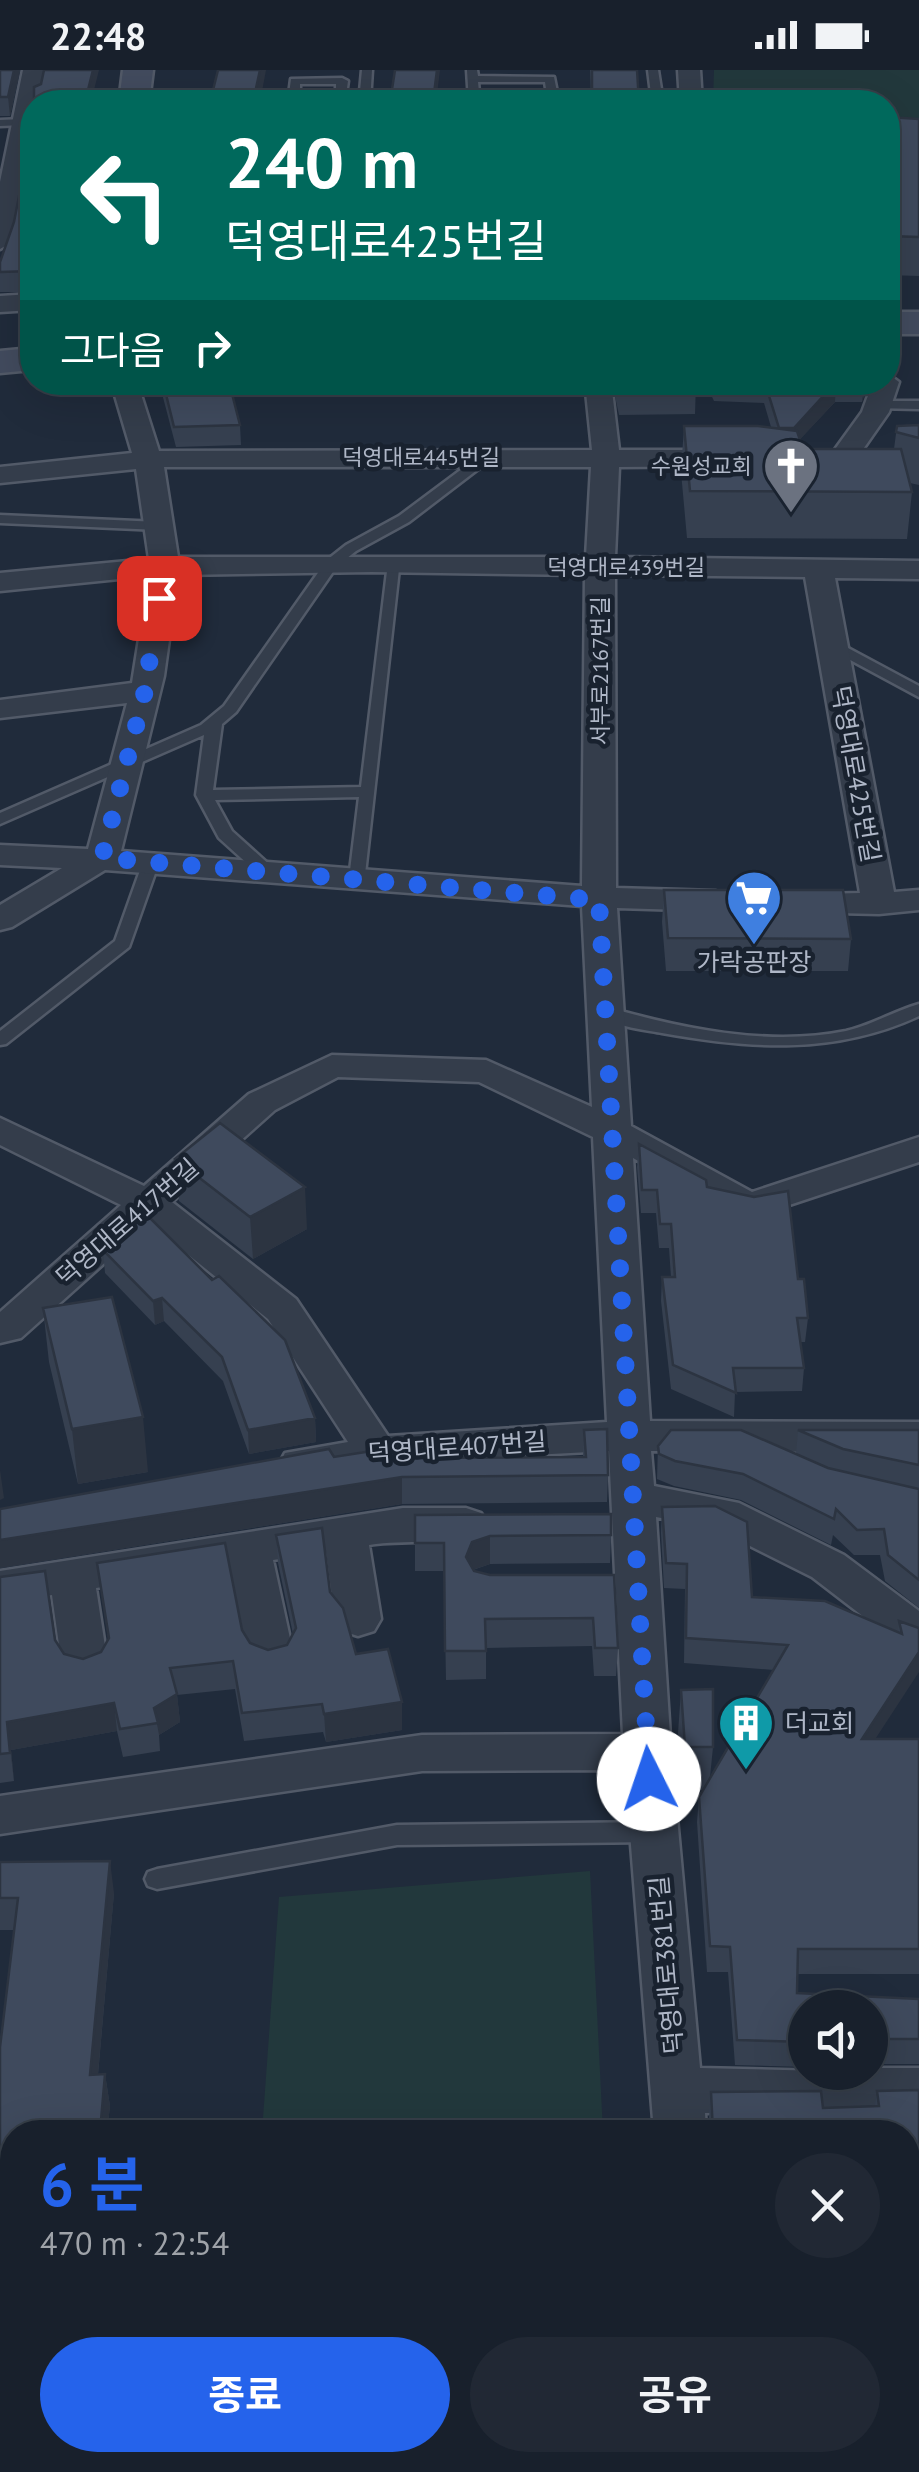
<!DOCTYPE html>
<html lang="ko">
<meta charset="utf-8">
<style>
body{margin:0;font-family:"PT Sans","Noto Sans KR",sans-serif;background:#212834;color:#f1f3f6;height:100vh;display:flex;flex-direction:column;font-size:38px;white-space:nowrap}
*{box-sizing:border-box;margin:0}
p{font-size:32px;color:#9fa3a9}
.icon{flex:none;width:55px;height:55px;fill:none;stroke:currentColor;stroke-width:2;stroke-linecap:round;stroke-linejoin:round}
.map{position:relative;flex:1;overflow:hidden}
.side{position:absolute;left:0px;top:2050px;width:920px;height:352px;display:flex;flex-direction:column;background:#18202c;border-radius:40px 40px 0 0;box-shadow:0 10px 40px #0002,0 0 0 2px #363e48}
.side>*{flex:none}
.guide{position:absolute;left:20px;top:20px;width:880px;height:305px;border-radius:40px;box-shadow:0 10px 40px #0002,0 0 0 2px #363e48;background:#00695c;color:#fff;overflow:hidden}
.fabs{position:absolute;left:788px;top:1920px;display:grid;gap:20px}
.fabs a{display:grid;place-items:center;width:100px;height:100px;border-radius:50%;background:#18202c;box-shadow:0 10px 40px #0002,0 0 0 2px #363e48;font-size:50px}
.pin{position:absolute;display:grid;place-items:center;width:85px;height:85px;color:#fff;margin:-42px;border-radius:20px;box-shadow:0 5px 15px #0006}
.me{position:absolute;width:110px;margin:-55px;rotate:356deg;stroke-linejoin:round;filter:drop-shadow(0 0 8px #0008)}
.turn{display:flex;align-items:center;gap:35px;height:210px;padding:0 40px;font-size:45px}
.turn .icon{width:130px;height:130px;stroke-width:2.5}
.turn b{display:block;font-size:70px;line-height:85px}
.then{display:flex;align-items:center;height:95px;padding:0 40px;background:#0003;gap:20px;font-size:38px}
.round{display:grid;place-items:center;flex:none;width:105px;height:105px;border-radius:52px;background:#212834}
.summary{display:flex;align-items:center;justify-content:space-between;height:170px;padding:0 40px}
h1{font-size:60px;font-weight:700;line-height:75px;color:#2563eb}
.primary-button{display:flex;gap:20px;margin-top:auto;padding:20px 40px}
.primary-button a{flex:1;height:115px;border-radius:60px;background:#2563eb;color:#fff;font-size:40px;font-weight:700;line-height:115px;text-align:center}
.primary-button a+a{background:#212834;color:#f1f3f6}
.status{display:flex;justify-content:space-between;align-items:center;height:70px;padding:0 50px;background:#18202c;direction:ltr}
.status svg{height:28px;fill:currentColor}
.map>svg:first-child{display:block}
.green{fill:#22383c}
.lines{fill:none;stroke-linecap:round;stroke-linejoin:round}
.lane-casing{stroke:#525a68;stroke-width:5}
.street-casing{stroke:#525a68;stroke-width:5}
.secondary-casing{stroke:#525a68;stroke-width:5}
.lane{fill:#343d4b;fill-rule:evenodd}
.street{fill:#343d4b;fill-rule:evenodd}
.secondary{fill:#424b5e;fill-rule:evenodd}
.wall{fill:#364050}
.shaded-wall{fill:#2c3441}
.building{fill:#3f4a5d;stroke:#2c3441;stroke-width:2.5}
.route{stroke:#2563eb;stroke-width:18;stroke-dasharray:0 32.4}
.labels{text-anchor:middle;dominant-baseline:central;stroke-width:9;stroke-linejoin:round;paint-order:stroke}
.far-street-label{font-size:22px;fill:#afb7c7;stroke:#19222f}
.far-poi-label{font-size:22px;fill:#afb7c7;stroke:#19222f;text-anchor:end}
.street-label{font-size:25px;fill:#afb7c7;stroke:#19222f}
.poi-label{font-size:25px;fill:#afb7c7;stroke:#19222f}
</style>
<div class="status"><b>22:48</b><svg viewBox="0 0 49 12"><path d="M0 12V9h3v3zM5 12V6h3v6zM10 12V3h3v9zM15 12V0h3v12zM26 1h20v11H26zM47 4h2v5h-2z"/></svg></div>
<div class="map">
<svg width="919" height="2402" viewBox="0 0 919 2402">
<rect width="100%" height="100%" fill="#202b3b"/>
<path class="green" d="M714,0H919V55L888,56V32H713Z
M590,1801L603,2062H262L279,1827Z
M239,2390H619L620,2402H238Z"/>
<g class="lines">
<g class="lane-casing">
<path id="lane" d="M362,0H372L370,32H359Z
M467,0H477L478,6L554,7L559,32H548L545,12H478L480,32H469Z
M648,0H658L663,32H652Z
M342,8L348,11L345,32H288L291,9ZM300,14H336V27L300,28Z
M0,50L23,49L29,52L23,55L0,56Z
M878,331H919V339L873,338L871,335Z
M482,384L494,387L409,452L356,481L337,496L236,642L222,654L213,720L361,717L388,493L395,489L400,490L364,813L358,814L349,809L359,727L215,730L232,761L273,798V806H261L219,768L196,725L204,665L0,754V743L201,655L224,636L327,490L346,475L399,446Z
M0,445L159,452L166,456L159,460L0,453Z
M833,570L919,616V627L828,578L825,575Z
M151,787L159,792L129,877L6,974L0,975V961L115,871L143,792Z
M919,934V946C835,985 751,979 662,963C641,959 613,957 597,942L606,937C681,958 767,977 846,961C872,955 894,941 919,934Z
M654,1752L663,1755L666,1762L663,1769L654,1772L397,1775L157,1819L148,1816L145,1809L148,1802L157,1799L397,1755Z"/>
</g>
<g class="street-casing">
<path id="street" d="M23,0H45L39,32H32V66L12,172L0,179V112Z
M678,0H700L702,32H680Z
M32,224V240L0,242V226Z
M888,304L899,312L889,342L852,395H832L828,389L862,342L873,312H888Z
M111,312H137L159,381L592,380L585,312H611L619,380H735L749,388L735,396L619,397L615,487L919,491V509L835,508L894,822L919,820V840L879,844L793,842L781,839L776,832L781,825L860,823L805,507L615,505L616,818L715,821L727,824L732,831L727,838L715,841L617,838L631,1056L752,1122L919,1067V1092L753,1147L726,1141L633,1088L650,1351L919,1352V1382L651,1381L654,1416L739,1433L844,1485L919,1541V1582L903,1577L812,1507L714,1458L656,1447L671,1682L700,1998L870,2002V1998H919V2042L705,2043L706,2062H654L625,1700L422,1701L0,1764V1726L422,1665L623,1664L609,1381L453,1389L300,1409L285,1405L279,1394L285,1383L348,1372L268,1249L149,1153L21,1268L0,1273V1242L121,1135L0,1075V1048L144,1116L249,1024L332,985L486,990L592,1037L582,836L105,800L12,857L0,860V835L62,798L0,795V775L88,779L127,633L0,648V630L132,613L149,506L0,521V503L149,489L136,399L0,413V397L132,383ZM164,397H591L586,487H178ZM372,502L585,505L582,816L121,781L164,606L178,505ZM338,1007L479,1012L593,1067L607,1352L388,1366L296,1229L172,1132L275,1040Z
M403,1438H466L481,1443L488,1454L481,1465C446,1476 406,1469 369,1475L381,1549L374,1561L358,1566L342,1561L335,1549L326,1482L273,1490L294,1587L287,1599L271,1604L255,1599L248,1587L230,1497L96,1518L108,1596L101,1608L85,1613L69,1608L62,1596L52,1525L0,1533V1501Z
M668,2390H726L727,2402H669Z"/>
</g>
<g class="secondary-casing">
<path id="secondary" d="M123,0H153L149,32H119Z
M888,242H919V264H888Z
M32,278V300L0,303V281Z"/>
</g>
<use href="#lane" class="lane"/>
<use href="#street" class="street"/>
<use href="#secondary" class="secondary"/>
</g>
<path class="wall" d="M0,0H20L10,46H0Z
M590,0H637L639,32H591Z
M888,47L919,49V206L888,205Z
M32,59V222H0V192L14,152Z
M159,312H229L240,355L241,375L176,377Z
M612,312H696L695,344L619,345Z
M705,312H866L865,323L862,332H835L800,369L803,379H894L897,356L919,355V415L910,413L912,422L907,469L687,468L681,402L684,356L771,357L764,333L714,331Z
M664,820L851,869L848,901H666L662,852Z
M639,1074L707,1117L798,1209L808,1248L805,1272H800L804,1298L802,1321L735,1322L734,1347L671,1319L661,1231L662,1207H671L669,1178H659L656,1143H641L637,1097Z
M175,1089L307,1159L253,1189L179,1131Z
M103,1180L212,1210L315,1348L316,1372L249,1384L223,1311L164,1251L155,1255L105,1203Z
M43,1238L148,1402L78,1414L49,1292Z
M584,1360L608,1405L607,1432L402,1434L0,1498V1439L334,1387L402,1388L583,1387Z
M798,1360H919V1538L885,1511L880,1485H854L833,1465L831,1475L741,1430L674,1416L657,1409L658,1376L796,1384Z
M662,1437L752,1527L898,1563L899,1551L919,1558L875,1669H919V1904H797V1923L919,1929V1994H870V1938H805V1997L735,1995L728,1902H707L697,1752L699,1727L703,1720H681L678,1663L681,1620L713,1677L710,1707L774,1600L684,1593L685,1519L664,1518L661,1463Z
M415,1445L611,1465L610,1493L490,1494L473,1500L490,1505H614L618,1578L616,1606H594L592,1576L486,1578V1609L446,1610L444,1501H415Z
M276,1465L330,1522L356,1584L402,1632V1660L326,1672L323,1662L244,1671L235,1619L177,1625L180,1652L159,1665L160,1681L123,1687L117,1661L11,1680L14,1711L0,1713V1507L55,1570L64,1584L83,1589L101,1582L108,1569L97,1493L242,1560L250,1573L268,1580L287,1575L293,1564L278,1493Z
M0,1792L114,1823L98,2005L105,2004L110,2036L107,2062H12V2390H60L59,2402H0V1977L14,1860H0Z
M919,2020V2402H883L880,2390H908V2062H710L709,2047L711,2022L821,2021L823,2038L875,2036L877,2021Z
M742,2390H859L866,2402H749Z"/>
<path class="shaded-wall" d="M14,0H20L10,46L8,27Z
M93,0H99L91,32H85Z
M260,0H266L260,32H253Z
M437,0H440L436,32H433Z
M836,312L835,332L792,378L794,358Z
M864,312H866L865,323L862,332Z
M305,1117L307,1159L253,1189L250,1147Z
M162,1228L164,1251L155,1255L153,1231Z
M143,1347L148,1402L78,1414L72,1359Z
M315,1348L316,1372L249,1384L248,1360Z
M0,1400L4,1428L0,1430Z
M402,1407V1434L0,1498V1470Z
M490,1466V1494L472,1500L466,1487L472,1472Z
M919,1582V1602L859,1694L862,1669Z
M177,1624L180,1652L159,1665L154,1638Z
M402,1632V1660L326,1672L324,1644Z
M114,1633L117,1661L11,1680L14,1711L7,1652Z
M110,1791L114,1823L95,2037L90,2005Z
M874,1969L870,1994V1973Z
M105,2004L110,2036L107,2062H100Z
M52,2390H60L59,2402H54Z"/>
<path class="building" d="M0,0H14L8,27H0Z
M44,0H93L85,32H38L39,28H34V17L41,14Z
M218,0H260L253,32H210Z
M395,0H437L433,32H390Z
M592,0H637L639,32L592,31Z
M888,47L919,49V167L888,166Z
M32,59V201L0,202V192L14,152Z
M163,312H229L240,355L174,357Z
M619,312H696V316L620,317Z
M746,312H836L794,358H779L765,313Z
M919,355V368L896,362L897,356Z
M684,356H758L797,361L803,379H901L912,422L690,421Z
M664,820H843L851,869L668,868Z
M220,1053L305,1117L250,1147L175,1089Z
M639,1074L706,1110L707,1117L754,1127L788,1121L798,1209H804L808,1248H797L804,1298H733L736,1323L673,1295L662,1207H675L671,1154H660L657,1120H642Z
M144,1142L212,1210L219,1206L285,1270L315,1348L248,1360L222,1287L162,1228L153,1231L103,1180Z
M112,1227L143,1347L72,1359L43,1238Z
M607,1359L608,1405L402,1407L0,1470V1439L329,1379L334,1387L398,1377L402,1388L586,1387L584,1360Z
M671,1360H741L828,1398L919,1419V1510L888,1485L884,1459L857,1460L836,1439L834,1449L743,1404L675,1391L659,1384L658,1376Z
M798,1360H919V1395L843,1379Z
M715,1436L747,1452L752,1527L825,1531L902,1564L899,1551L919,1558V1582L862,1669H919V1879H798L797,1923L919,1929V1969H874L870,1973V1938H805V1972L737,1970L730,1877L710,1876L699,1727L788,1575L686,1568L687,1494L666,1493L662,1437Z
M611,1444V1465L490,1466L472,1472L466,1487L474,1501L490,1505H614L618,1578H595L593,1548L485,1549L486,1581H445L444,1473H415V1445Z
M322,1458L330,1522L343,1538L356,1584L388,1579L402,1632L324,1644L322,1634L242,1643L233,1591L170,1598L177,1624L154,1638L158,1653L120,1659L114,1633L7,1652L10,1683L0,1684V1507L45,1501L55,1570L64,1584L83,1589L101,1582L109,1568L97,1493L225,1473L242,1560L250,1573L268,1580L287,1575L296,1558L276,1465Z
M713,1619V1677H685L681,1620Z
M110,1791L90,2005L105,2004L100,2062H12V2390H52V2391L0,2392V1977L18,1828H0V1792Z
M919,2020V2402H893L890,2390H908V2062H713L711,2022L821,2021L823,2038L879,2036L877,2021Z
M759,2390H859L866,2402H766Z"/>
<g class="lines">
<path class="route" d="M159,528L145,621L102,788L599,830L649,1709"/>
</g>
<defs>
<g id="church-pin" transform="scale(2.875)"><path d="M0 17L-7.5 6A9.5 9.5 0 1 1 7.5 6Z" fill="#6b7280" stroke="#19222f"/><path d="M-1.2-6h2.4v3.5h3.3v2.4h-3.3V6h-2.4V-.1h-3.3v-2.4h3.3Z" fill="#fff"/></g>
<g id="supermarket-pin" transform="scale(2.875)"><path d="M0 17L-7.5 6A9.5 9.5 0 1 1 7.5 6Z" fill="#3f7fe0" stroke="#19222f"/><path d="M-6-5.5h2.5l.6 2H6L4.5 2H-2.5L-4.4-4H-6ZM-1.5 3.2a1.3 1.3 0 1 0 .1 0ZM3 3.2a1.3 1.3 0 1 0 .1 0Z" fill="#fff"/></g>
<g id="building-pin" transform="scale(2.875)"><path d="M0 17L-7.5 6A9.5 9.5 0 1 1 7.5 6Z" fill="#0f9aa8" stroke="#19222f"/><path d="M-4-6H4V6H1V3H-1V6H-4ZM-2.5-4.3h1.7v1.8h-1.7ZM.8-4.3h1.7v1.8H.8ZM-2.5-1h1.7V.8h-1.7ZM.8-1h1.7V.8H.8Z" fill="#fff"/></g>
</defs>
<g fill-rule="evenodd">
<use href="#church-pin" x="791" y="396"/>
<use href="#supermarket-pin" x="754" y="828"/>
<use href="#building-pin" x="746" y="1653"/>
</g>
<g class="labels">
<g class="far-street-label">
<text x="421" y="387">덕영대로445번길</text>
<text x="626" y="497">덕영대로439번길</text>
<text transform="translate(600 601) rotate(-90)">서부로2167번길</text>
</g>
<g class="far-poi-label">
<text x="752" y="396">수원성교회</text>
</g>
<g class="street-label">
<text transform="translate(856 704) rotate(80)">덕영대로425번길</text>
<text transform="translate(127 1152) rotate(-41)">덕영대로417번길</text>
<text transform="translate(457 1377) rotate(-4)">덕영대로407번길</text>
<text transform="translate(666 1895) rotate(-95)">덕영대로381번길</text>
</g>
<g class="poi-label">
<text x="754" y="892">가락공판장</text>
<text x="785" y="1653" text-anchor="start">더교회</text>
</g>
</g>
</svg>
<div class="fabs">
<a><svg class="icon" aria-label="sound" viewBox="0 0 24 24"><path d="M4 9h4l5-4v14l-5-4H4zM17 9q2 3 0 6"/></svg></a>
</div>
<div class="pin" style="left:159px;top:528px;background:#d93025"><svg class="icon" aria-label="arrive" viewBox="0 0 24 24"><path d="M6 21V4h12l-3 4 3 4H6"/></svg></div>
<svg class="me" style="left:649px;top:1709px" viewBox="-20 -20 40 40"><circle r="19" fill="#fff"/><path d="M0-13L10 11 0 6-10 11z" fill="#2563eb"/></svg>
<div class="guide">
<div class="turn"><svg class="icon" aria-label="left" viewBox="0 0 24 24"><path d="M17 20v-9H6M10 6l-5 5 5 5"/></svg><div><b>240 m</b>덕영대로425번길</div></div>
<div class="then">그다음<svg class="icon" aria-label="right" viewBox="0 0 24 24"><path d="M7 20v-9h11M14 6l5 5-5 5"/></svg></div>
</div>
<section class="side">
<div class="summary"><div><h1>6 분</h1><p>470 m · 22:54</p></div><a class="round"><svg class="icon" aria-label="close" viewBox="0 0 24 24"><path d="M6 6l12 12M18 6L6 18"/></svg></a></div>
<div class="primary-button"><a>종료</a><a>공유</a></div>
</section>
</div>
